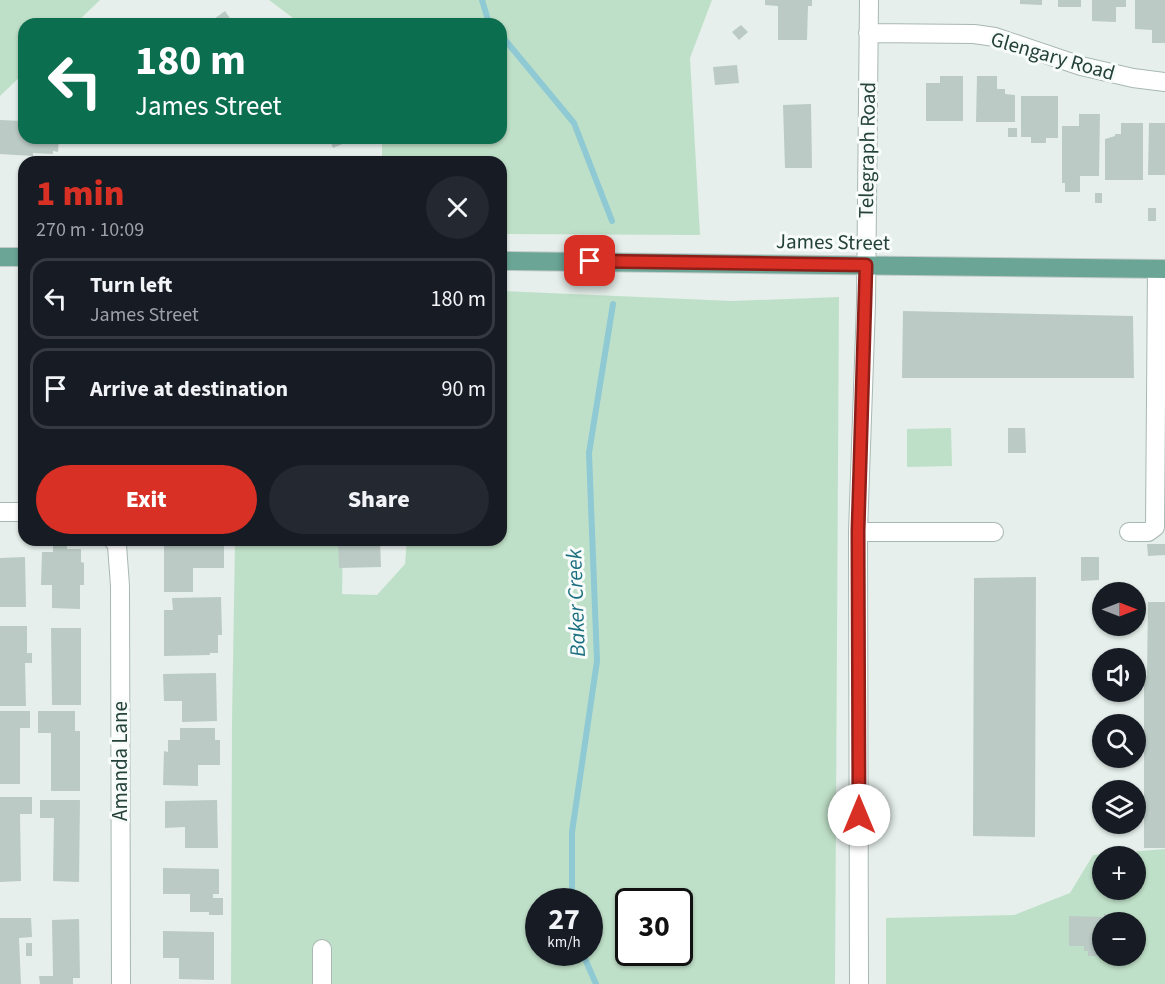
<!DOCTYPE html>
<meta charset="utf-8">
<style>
body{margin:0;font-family:"Source Sans 3",sans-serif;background:#242831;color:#f1f3f6;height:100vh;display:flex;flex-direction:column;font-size:22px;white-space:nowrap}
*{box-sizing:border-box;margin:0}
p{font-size:20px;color:#9ea1a6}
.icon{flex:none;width:33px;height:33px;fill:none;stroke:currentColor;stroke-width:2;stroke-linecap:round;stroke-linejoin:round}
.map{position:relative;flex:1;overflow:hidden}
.sheet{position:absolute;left:18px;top:156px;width:489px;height:390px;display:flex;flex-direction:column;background:#171b24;border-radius:18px;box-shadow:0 2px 4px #0004}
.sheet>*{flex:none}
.hud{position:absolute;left:18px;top:18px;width:489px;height:126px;border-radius:18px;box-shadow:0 2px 4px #0004;background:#0b6e4f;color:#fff;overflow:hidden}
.needle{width:39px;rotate:90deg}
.controls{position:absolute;left:1092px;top:582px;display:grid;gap:12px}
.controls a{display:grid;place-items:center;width:54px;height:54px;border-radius:50%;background:#171b24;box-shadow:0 2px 4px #0004;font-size:30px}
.speed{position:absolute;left:525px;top:888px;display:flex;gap:12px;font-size:30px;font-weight:700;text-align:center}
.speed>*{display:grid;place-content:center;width:78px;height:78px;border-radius:50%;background:#171b24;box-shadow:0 2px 4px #0004;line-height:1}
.speed small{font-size:15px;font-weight:400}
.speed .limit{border:3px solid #111;border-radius:9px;background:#fff;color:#111}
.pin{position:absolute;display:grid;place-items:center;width:51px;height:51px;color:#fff;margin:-26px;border-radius:12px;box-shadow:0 3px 9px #0006}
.me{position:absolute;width:66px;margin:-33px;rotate:0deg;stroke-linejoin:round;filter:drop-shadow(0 0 4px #0008)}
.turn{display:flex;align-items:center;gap:21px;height:126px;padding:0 18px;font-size:27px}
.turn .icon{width:78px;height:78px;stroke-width:2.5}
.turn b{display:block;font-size:42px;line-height:51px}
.round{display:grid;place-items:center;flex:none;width:63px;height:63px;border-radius:32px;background:#242831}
.summary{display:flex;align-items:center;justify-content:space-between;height:102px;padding:0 18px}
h1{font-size:36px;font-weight:800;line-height:45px;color:#d93025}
.primary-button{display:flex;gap:12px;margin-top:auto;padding:12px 18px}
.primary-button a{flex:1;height:69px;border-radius:36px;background:#d93025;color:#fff;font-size:24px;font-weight:800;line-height:69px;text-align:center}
.primary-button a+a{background:#242831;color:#f1f3f6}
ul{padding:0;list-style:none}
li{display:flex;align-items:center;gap:18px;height:81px;margin:0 12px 9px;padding:0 6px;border:3px solid #363941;border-radius:18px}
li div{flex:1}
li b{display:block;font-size:22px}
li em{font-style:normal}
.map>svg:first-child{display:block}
.green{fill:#bfe0c8;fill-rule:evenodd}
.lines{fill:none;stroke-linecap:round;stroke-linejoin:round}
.stream{stroke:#8ec9d4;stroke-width:6}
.building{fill:#bbcac4}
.minor-casing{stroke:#a8b8b2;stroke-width:20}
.major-casing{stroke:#c2cac8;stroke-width:20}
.minor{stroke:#fff;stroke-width:18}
.major{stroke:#6aa596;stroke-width:18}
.route-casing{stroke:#8d1f18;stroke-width:15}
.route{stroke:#d93025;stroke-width:10}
.labels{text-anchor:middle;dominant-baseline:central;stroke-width:6;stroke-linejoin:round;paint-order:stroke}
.street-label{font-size:21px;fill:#24423a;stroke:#f7fbf9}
.water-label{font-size:22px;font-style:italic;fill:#1c6f80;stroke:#f7fbf9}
</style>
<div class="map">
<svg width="1165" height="984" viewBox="0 0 1165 984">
<rect width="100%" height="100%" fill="#e6efeb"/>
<path class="green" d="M0,0H100L75,24H24V73L0,96Z
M269,0H712L690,58L700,235L501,234V162H382V138H501V24H301Z
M501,291L732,301L839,297L835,984H231L232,721L235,542L343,540L342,594L377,595L405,564L407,540H501ZM538,902H590V952H538ZM628,902H680V952H628Z
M951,428L952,466L907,467V429Z
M1165,849V984H886V918L1014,915L1070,893L1093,855ZM1102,856H1136V890H1102ZM1102,922H1136V956H1102Z"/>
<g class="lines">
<path class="stream" d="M482,0L488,20L492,24
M501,35L574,123L612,221
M572,902V832L597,661L589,453L613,304
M582,952L596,984"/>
</g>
<path class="building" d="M765,0H812V6H808L807,40H778V6L765,5Z
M1020,0H1042V5L1020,4Z
M1058,0H1081V7H1058Z
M1092,0H1126V7H1116V22L1092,21Z
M1135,0H1165V43H1152V30L1135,29Z
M225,11L234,24H207Z
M741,25L748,32L739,40L732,32Z
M737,65L739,83L715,85L713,67Z
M940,76H963V121H926V83H940Z
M977,76H997V89H1005V94L1015,95V122H976Z
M1021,96H1058V138H1046V143H1031V137H1021Z
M811,104L812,168H785L783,105Z
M1079,114H1100L1099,176H1080V192H1065V183H1062V126H1079Z
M0,120L24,121V138H59L58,152L53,151V154L33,153V156L0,154Z
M1121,123H1143V180H1105V139L1115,136V134H1121Z
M1149,123H1165V175H1148Z
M1008,128H1017V137H1008Z
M329,138H356L333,148Z
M1095,193H1102V203H1095Z
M1148,208H1156V221H1148Z
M903,311L1133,316L1134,378H902Z
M1008,428H1025L1026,453H1008Z
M24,470V485H19L18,471Z
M338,540H380L381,567L339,568Z
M164,542H224V568H193V592H164Z
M1147,544H1165V555L1148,556Z
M53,545H67V549H81V562L84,563V585H80V609L52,608V585H41L42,552H53Z
M25,557L26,607H0V558Z
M1081,557H1099V580L1081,581Z
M1036,577L1035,837L973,836L974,578Z
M221,597L222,635H218V653H210V655L164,656V610H173L172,598Z
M1148,602H1165V848H1144V676H1147Z
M0,626H27V653H32V663H25L26,706H0Z
M51,628H81V705H52Z
M216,673L217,721L182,722V701H164L163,674Z
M0,711H30V728H20V784H0Z
M38,711H75V731H80V791H51V733H38Z
M180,728H215V740H220V765H198V786L163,785L164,751L168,752V740H180Z
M0,797H32V814H20L21,881L0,882Z
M40,800H80L79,882L53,881L54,818H40Z
M217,800L218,848H185V827L165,828V801Z
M163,868L219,869V894H213V898H223V915H209V912H190V894H163Z
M1104,914H1114V922H1102V950H1100V956H1088V951H1084V946H1069V916L1104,917Z
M0,918H31L32,937L19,938L21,984H0Z
M79,919L80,978H73V984H40L39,976H53L52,920Z
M163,931L214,932V980L179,979V958H163Z
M26,943H32V956H26Z"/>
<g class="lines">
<g class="minor-casing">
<path id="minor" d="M868,33L974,34L995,37L1081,66L1133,78L1165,82
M0,512H24
M858,532H994
M1129,532H1148L1155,527L1157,269
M113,540L117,545L120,586L121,984
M322,949V984
M859,984L858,532L866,304L869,0"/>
</g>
<g class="major-casing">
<path id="major" d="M0,257H24
M501,261L1165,269"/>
</g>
<use href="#minor" class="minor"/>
<use href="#major" class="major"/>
</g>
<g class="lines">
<g class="route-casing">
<path id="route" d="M590,261L866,265L858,531L859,815"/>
</g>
<use href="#route" class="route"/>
</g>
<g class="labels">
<g class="street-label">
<text transform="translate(1053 56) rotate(16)">Glengary Road</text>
<text transform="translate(867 150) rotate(-89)">Telegraph Road</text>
<text transform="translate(833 242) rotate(1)">James Street</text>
<text transform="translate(120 761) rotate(-90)">Amanda Lane</text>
</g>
<g class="water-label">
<text transform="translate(576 603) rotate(-92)">Baker Creek</text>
</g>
</g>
</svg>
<div class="controls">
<a><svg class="needle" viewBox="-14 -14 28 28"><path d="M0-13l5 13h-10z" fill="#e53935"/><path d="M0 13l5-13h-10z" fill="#9ea1a6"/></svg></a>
<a><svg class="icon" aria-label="sound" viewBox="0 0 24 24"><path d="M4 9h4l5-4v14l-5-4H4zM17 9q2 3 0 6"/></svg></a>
<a><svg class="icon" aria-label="search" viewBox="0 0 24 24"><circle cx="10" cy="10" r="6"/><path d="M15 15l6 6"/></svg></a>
<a><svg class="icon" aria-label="layers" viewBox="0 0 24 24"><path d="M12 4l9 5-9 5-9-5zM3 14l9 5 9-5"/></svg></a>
<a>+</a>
<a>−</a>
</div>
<div class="speed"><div>27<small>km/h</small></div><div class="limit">30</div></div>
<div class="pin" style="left:590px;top:261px;background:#d93025"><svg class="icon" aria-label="arrive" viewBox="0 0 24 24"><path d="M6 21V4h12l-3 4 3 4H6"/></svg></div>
<svg class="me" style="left:859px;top:815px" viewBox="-20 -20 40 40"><circle r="19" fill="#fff"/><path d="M0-13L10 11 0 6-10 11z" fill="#d93025"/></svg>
<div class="hud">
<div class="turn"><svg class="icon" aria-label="left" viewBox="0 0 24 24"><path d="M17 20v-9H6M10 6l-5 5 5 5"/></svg><div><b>180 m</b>James Street</div></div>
</div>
<section class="sheet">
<div class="summary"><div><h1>1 min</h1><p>270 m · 10:09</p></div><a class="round"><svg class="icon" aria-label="close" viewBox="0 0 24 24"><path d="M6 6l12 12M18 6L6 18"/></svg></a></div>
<ul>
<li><svg class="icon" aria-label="left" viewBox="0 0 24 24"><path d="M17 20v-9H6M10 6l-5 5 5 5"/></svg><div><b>Turn left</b><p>James Street</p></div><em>180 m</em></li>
<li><svg class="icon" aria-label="arrive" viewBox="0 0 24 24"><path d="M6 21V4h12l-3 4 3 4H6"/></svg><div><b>Arrive at destination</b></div><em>90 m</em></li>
</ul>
<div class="primary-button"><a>Exit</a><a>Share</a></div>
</section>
</div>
